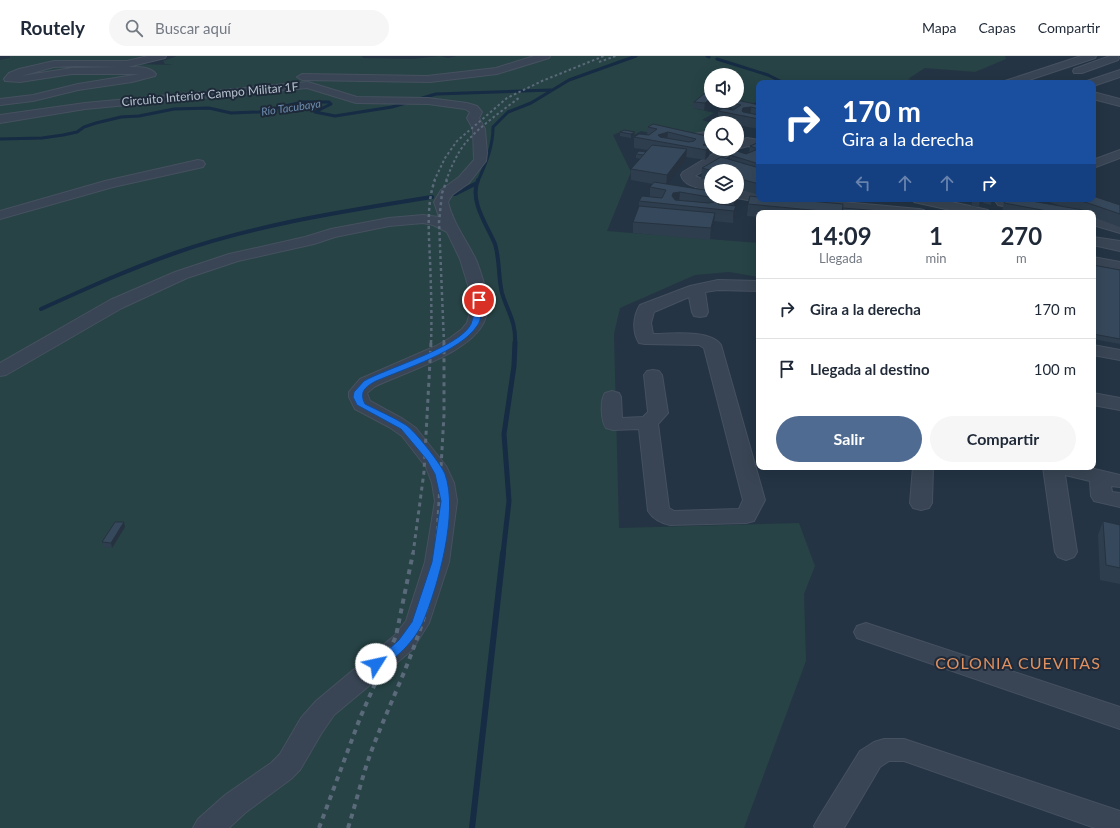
<!DOCTYPE html>
<html lang="es">
<meta charset="utf-8">
<style>
body{margin:0;font-family:Lato,sans-serif;background:#f6f6f7;color:#1f2937;height:100vh;display:flex;flex-direction:column;font-size:15px;white-space:nowrap}
*{box-sizing:border-box;margin:0}
p{font-size:13px;color:#747a83}
.icon{flex:none;width:22px;height:22px;fill:none;stroke:currentColor;stroke-width:2;stroke-linecap:round;stroke-linejoin:round}
.map{position:relative;flex:1;overflow:hidden}
.panel{position:absolute;left:756px;top:154px;width:340px;height:260px;display:flex;flex-direction:column;background:#fff;border-radius:8px;box-shadow:0 4px 16px #0002}
.panel>*{flex:none}
.banner{position:absolute;left:756px;top:24px;width:340px;height:122px;border-radius:8px;box-shadow:0 4px 16px #0002;background:#1a4fa0;color:#fff;overflow:hidden}
.buttons{position:absolute;left:704px;top:12px;display:grid;gap:8px}
.buttons a{display:grid;place-items:center;width:40px;height:40px;border-radius:50%;background:#fff;box-shadow:0 4px 16px #0002;font-size:20px}
.pin{position:absolute;display:grid;place-items:center;width:34px;height:34px;color:#fff;margin:-17px;border:2px solid #fff;border-radius:50%;box-shadow:0 1px 4px #0007}
.me{position:absolute;width:44px;margin:-22px;rotate:55deg;stroke-linejoin:round;filter:drop-shadow(0 0 3px #0008)}
.turn{display:flex;align-items:center;gap:14px;height:84px;padding:0 20px;font-size:18px}
.turn .icon{width:52px;height:52px;stroke-width:2.5}
.turn b{display:block;font-size:28px;line-height:34px}
.lanes{display:flex;align-items:center;height:38px;padding:0 20px;background:#0003;justify-content:center;gap:20px;direction:ltr}
.lanes .off{opacity:.35}
.eta{display:flex;justify-content:space-evenly;align-items:center;height:68px;text-align:center}
.eta b{font-size:24px;font-weight:700;line-height:28px}
.primary-button{display:flex;gap:8px;margin-top:auto;padding:8px 20px}
.primary-button a{flex:1;height:46px;border-radius:24px;background:#4f6b91;color:#fff;font-size:16px;font-weight:700;line-height:46px;text-align:center}
.primary-button a+a{background:#f6f6f7;color:#1f2937}
ul{padding:0;list-style:none}
li{display:flex;align-items:center;gap:12px;height:60px;padding:0 20px;border-top:1px solid #e0e1e3}
li div{flex:1}
li b{display:block;font-size:15px}
li em{font-style:normal}
header{display:flex;align-items:center;gap:24px;box-sizing:border-box;height:56px;padding:0 20px;background:#fff;border-bottom:1px solid #e0e1e3}
header strong{font-size:19px}
nav{display:flex;gap:22px;margin-inline-start:auto;font-size:14px}
.search{width:280px;height:36px;background:#f6f6f7;display:flex;align-items:center;gap:10px;box-sizing:border-box;padding:0 14px;border-radius:22px;color:#747a83;font-size:15px}
.map>svg:first-child{display:block}
.green{fill:#274345}
.lines{fill:none;stroke-linecap:round;stroke-linejoin:round}
.stream-far3{stroke:#162b44;stroke-width:3}
.stream-far2{stroke:#162b44;stroke-width:4}
.stream-far1{stroke:#162b44;stroke-width:5}
.stream{stroke:#162b44;stroke-width:6}
.minor-casing{stroke:#465160;stroke-width:2}
.minor{fill:#394554;fill-rule:evenodd}
.rail-far3{stroke:#5b6a7b;stroke-width:2;stroke-dasharray:2.5 2.5;stroke-linecap:butt}
.rail-far2{stroke:#5b6a7b;stroke-width:2.5;stroke-dasharray:3 3;stroke-linecap:butt}
.rail-far1{stroke:#5b6a7b;stroke-width:3;stroke-dasharray:4 4;stroke-linecap:butt}
.rail{stroke:#5b6a7b;stroke-width:4;stroke-dasharray:5 5;stroke-linecap:butt}
.wall{fill:#2e3e4e}
.shaded-wall{fill:#263240}
.building{fill:#36485b;stroke:#263240;fill-rule:evenodd}
.route{fill:#1a73e8;stroke:#114b97}
.labels{text-anchor:middle;dominant-baseline:central;stroke-width:4;stroke-linejoin:round;paint-order:stroke}
.far-water-label{font-size:11px;font-style:italic;fill:#6d8caf;stroke:#1e2a39}
.street-label{font-size:12px;fill:#b6c0cd;stroke:#1e2a39}
.near-neighbourhood-label{font-size:16px;letter-spacing:1px;fill:#df9160;stroke:#1e2a39}
</style>
<header>
<strong>Routely</strong>
<div class="search"><svg class="icon" aria-label="search" viewBox="0 0 24 24"><circle cx="10" cy="10" r="6"/><path d="M15 15l6 6"/></svg>Buscar aquí</div>
<nav><a>Mapa</a><a>Capas</a><a>Compartir</a></nav>
</header>
<div class="map">
<svg width="1120" height="772" viewBox="0 0 1120 772">
<rect width="100%" height="100%" fill="#243444"/>
<path class="green" d="M10,0H148L133,8L173,9L165,8L163,5L177,0H362L363,2L413,3L440,0L448,2L457,0H1005L1006,3L975,16L925,12L908,23L920,27H759V45L746,50L714,45H737V19H711V44L694,52L714,57L702,64L711,67V77C688,79 663,80 641,75L634,79L620,76L613,79L631,116L607,175L759,187V221L729,216L695,219L620,252L614,278L619,472L799,467L815,510L804,538L806,605L744,772H0V4L10,2Z"/>
<g class="lines">
<path class="stream-far3" d="M707,0L709,1
M717,3L768,19L784,27
M0,83L42,82L63,79L77,76L84,71L96,67L121,61L139,60L174,53L209,52L231,57L259,56L303,46H329L331,48L315,56L335,60L392,51L436,38L551,34
M478,125C486,107 493,91 493,71L508,56L531,47L569,24L636,0"/>
<path class="stream-far2" d="M478,124C469,145 487,169 495,188C500,204 498,221 502,237C508,257 516,265 515,287
M455,138L477,127
M41,253C85,233 129,213 175,197C258,168 346,155 432,141"/>
<path class="stream-far1" d="M503,498L509,445L504,378L514,310L515,286"/>
<path class="stream" d="M472,772L503,497"/>
<g class="minor-casing">
<path id="minor" d="M148,0H166L165,2L128,11C137,11 150,10 156,18L155,20L132,26L78,34L33,45L0,49V43L33,39L78,28L140,18H72L20,26L5,25L4,23L9,17L19,13L54,5H127ZM76,10L121,11L72,12L21,20L54,11Z
M534,0H550L549,2L497,18L430,26L302,24L297,21L302,18L427,20L496,12Z
M1081,0H1096L1095,2L1020,27H1003L1005,25Z
M1110,0H1118L1119,2L1118,4L1082,17H1074L1073,15L1074,13Z
M1120,14V21L1093,30V27H1085L1087,25Z
M308,26L357,41L428,42L467,47L477,50L482,56L479,62L485,73L487,97L486,105L469,127L452,139L448,146C453,168 468,186 477,206C483,223 490,242 486,260C478,295 404,316 374,331L367,337L370,345L403,363L416,372L446,410L454,427L457,445L449,506L429,567L412,594L334,659L321,678L300,714L291,723L245,757L229,772H193L198,763L225,739L271,707L280,698L301,662L316,645L394,580L406,565L425,506L435,445L432,427L426,411L402,380L389,371L355,353L349,341V336L360,323L436,290L450,282L462,273L467,267L471,253L468,229L460,203L447,176L433,169L423,167L389,170L335,181L314,188L238,205L187,222L122,252L6,319L0,320V307L110,244L175,216L229,198L305,181L331,173L389,162L423,159L439,161L434,146L441,134L459,121L474,104L473,73L467,62L470,56L465,53L428,48L356,47L307,32L85,53L0,67V59L85,47Z
M1093,36L1120,43V50L1093,43Z
M711,75V83L697,85L686,90L682,89L680,86L689,79Z
M747,82L759,84V92L748,90L737,93V85Z
M721,93H736L734,96L695,120L711,127V135C701,132 684,131 681,119L683,116Z
M1120,94V102L1093,112V104Z
M198,104L203,105L205,108L203,111L113,131L0,163V155L105,125Z
M737,134L759,138V143H810L919,153L924,154L926,157H872L763,147L732,141H737Z
M912,143H938L988,154L990,157H964L914,146Z
M998,143H1012L1069,153L1074,154L1076,157H1044L1003,150L998,149L996,146Z
M1093,160L1120,168V177L1093,169Z
M1093,181L1120,185V195L1093,189Z
M1093,201L1120,206V216L1093,211Z
M718,224L759,225V235L718,234L705,236L708,256L706,260L700,261L694,260L692,256L689,241L654,256L651,267L653,278C670,278 710,273 721,289L765,444L754,465L746,467L670,469C661,467 653,463 648,455L639,373L613,374L606,372C601,365 600,344 605,337L612,335L619,337L621,341L622,362L643,361L648,356L644,319L647,315L653,314L659,315L662,319L668,357L658,368L669,452L674,455L739,453L743,444L704,292L699,289L645,288L639,287C632,276 633,260 640,249L690,230Z
M1093,289L1120,294V304L1093,299Z
M1093,337L1120,342V354L1093,349Z
M913,411H933L932,447L929,452L921,454L913,452L910,447Z
M1043,411H1086L1120,419V431L1111,430L1112,436L1120,437V451L1094,445L1091,440L1090,425L1065,419L1077,496L1074,501L1066,504L1058,501L1055,496Z
M866,567L1120,651V673L857,582L854,576L857,570Z
M884,683H904L1120,755V772H1095L904,705H889L880,711L844,772H815L814,770L819,761L860,695L874,686Z"/>
</g>
<use href="#minor" class="minor"/>
<path class="rail-far3" d="M599,6L616,0
M434,125L445,102L457,85L507,42L542,25L604,0
M446,125C451,111 458,95 468,84C483,68 502,55 520,41"/>
<path class="rail-far2" d="M431,287C432,259 431,232 430,204C429,180 426,147 435,124
M444,287L439,166L442,137L447,124"/>
<path class="rail-far1" d="M413,498L424,416L431,286
M436,498L444,359V286"/>
<path class="rail" d="M319,772L360,662L396,580L413,497
M348,772C356,747 362,721 371,696C396,630 431,569 436,497"/>
</g>
<path class="wall" d="M715,45L704,54L693,52L694,46Z
M732,47L759,49V73L737,69V67H728L718,65V55L732,54Z
M648,71L711,81V93H720L715,96L710,95L709,100L705,104L686,101V104L667,128L737,141V150L736,152L735,161L733,167L714,165L710,184L633,177V166L639,151V145L650,141V131L653,128L631,124V113L640,103L636,102V98L646,96L648,94L634,92V81L647,79Z
M620,76L634,79L631,82L620,80Z
M759,88V139L737,133V115H711V125L701,123L702,112L730,104V99L746,98L749,97L750,90Z
M949,143H959L957,145Z
M973,143H997L991,149L983,147L979,151L971,150Z
M1041,143H1093L1120,149V171L1093,161V157H1015L1002,155L1004,147L1064,151Z
M748,148L843,152L905,157H759V161L747,160Z
M1093,209L1120,214V288L1093,283Z
M1103,465L1120,469V528L1100,524L1098,479Z
M125,471L112,492L104,491L102,486Z"/>
<path class="shaded-wall" d="M711,42V45H715L704,54L705,47Z
M751,51L750,61L742,55L743,52Z
M635,76L634,79L631,82V78Z
M668,76L667,86L665,87L658,79Z
M709,84L708,92L710,90L709,100L705,104L706,94L703,89Z
M687,93L686,104L666,130L667,119Z
M716,93H720L715,96Z
M680,136L679,147L672,140L673,137Z
M738,139L737,150L736,152L735,161L733,167L734,144L737,141Z
M727,143L726,154H725V146Z
M981,143H984L983,147L979,151L980,144Z
M992,143H997L991,149Z
M715,157L714,168L710,184L711,172Z
M124,466L125,471L112,492L111,487Z"/>
<path class="building" d="M705,37L711,38V42L705,47L694,46Z
M737,44L759,49V53L751,51L743,52L742,55L743,56L759,59V63L718,55L723,52L733,54L741,49L732,47L737,45Z
M653,68L711,81V85L709,84L703,89L710,90L706,94L634,81L639,78L649,79L657,73L648,71ZM668,76L696,83L694,85L689,86L660,81L658,79Z
M624,74L635,76L631,78L620,76Z
M757,87L759,88V97L756,100L759,101V108L730,99L737,95L746,98L758,93L750,90Z
M652,89L687,93L667,119L631,113Z
M639,95L646,96L643,99L636,98Z
M721,101L756,111L759,109V128L737,122V115H713L702,112Z
M654,126L711,135V141H736L734,144L727,143L725,146H720L718,148L736,150L734,155L639,145L642,140L662,142L666,134L650,131ZM680,136L715,142L714,146L709,147L675,144L672,140L673,137Z
M750,140L759,141V143H786L843,148L842,157L748,148Z
M1093,140L1120,149V158L1076,143H1093Z
M1006,143H1020L1083,154L1082,157H1058L1004,147Z
M639,150L715,157L711,172L633,166Z
M843,152L905,157H842Z
M1093,209L1120,214V283L1093,278Z
M1103,465L1120,469V512L1106,509Z
M115,466H124L111,487L102,486Z"/>
<path class="route" d="M479,241L483,244C482,251 482,264 477,270C461,295 404,313 376,325C365,331 359,336 365,348C379,355 393,361 406,369C415,375 441,408 445,418C459,456 438,530 423,566C416,583 394,607 376,612L372,611L370,608L372,605L387,595L399,584L412,566L432,506L441,445L435,418L427,404L401,373L357,349L353,341L354,336L364,325C387,312 460,291 471,268C474,261 474,251 476,244Z"/>
<g class="labels">
<g class="far-water-label">
<text transform="translate(291 51) rotate(-8)">Río Tacubaya</text>
</g>
<g class="street-label">
<text transform="translate(210 38) rotate(-5)">Circuito Interior Campo Militar 1F</text>
</g>
<g class="near-neighbourhood-label">
<text x="1018" y="606">COLONIA CUEVITAS</text>
</g>
</g>
</svg>
<div class="buttons">
<a><svg class="icon" aria-label="sound" viewBox="0 0 24 24"><path d="M4 9h4l5-4v14l-5-4H4zM17 9q2 3 0 6"/></svg></a>
<a><svg class="icon" aria-label="search" viewBox="0 0 24 24"><circle cx="10" cy="10" r="6"/><path d="M15 15l6 6"/></svg></a>
<a><svg class="icon" aria-label="layers" viewBox="0 0 24 24"><path d="M12 4l9 5-9 5-9-5zM3 14l9 5 9-5"/></svg></a>
</div>
<div class="pin" style="left:479px;top:244px;background:#d93025"><svg class="icon" aria-label="arrive" viewBox="0 0 24 24"><path d="M6 21V4h12l-3 4 3 4H6"/></svg></div>
<svg class="me" style="left:376px;top:608px" viewBox="-20 -20 40 40"><circle r="19" fill="#fff"/><path d="M0-13L10 11 0 6-10 11z" fill="#1a73e8"/></svg>
<div class="banner">
<div class="turn"><svg class="icon" aria-label="right" viewBox="0 0 24 24"><path d="M7 20v-9h11M14 6l5 5-5 5"/></svg><div><b>170 m</b>Gira a la derecha</div></div>
<div class="lanes"><svg class="icon off" aria-label="left" viewBox="0 0 24 24"><path d="M17 20v-9H6M10 6l-5 5 5 5"/></svg><svg class="icon off" aria-label="ahead" viewBox="0 0 24 24"><path d="M12 20V5M6 11l6-6 6 6"/></svg><svg class="icon off" aria-label="ahead" viewBox="0 0 24 24"><path d="M12 20V5M6 11l6-6 6 6"/></svg><svg class="icon" aria-label="right" viewBox="0 0 24 24"><path d="M7 20v-9h11M14 6l5 5-5 5"/></svg></div>
</div>
<section class="panel">
<div class="eta">
<div><b>14:09</b><p>Llegada</p></div>
<div><b>1</b><p>min</p></div>
<div><b>270</b><p>m</p></div>
</div>
<ul>
<li><svg class="icon" aria-label="right" viewBox="0 0 24 24"><path d="M7 20v-9h11M14 6l5 5-5 5"/></svg><div><b>Gira a la derecha</b></div><em>170 m</em></li>
<li><svg class="icon" aria-label="arrive" viewBox="0 0 24 24"><path d="M6 21V4h12l-3 4 3 4H6"/></svg><div><b>Llegada al destino</b></div><em>100 m</em></li>
</ul>
<div class="primary-button"><a>Salir</a><a>Compartir</a></div>
</section>
</div>
